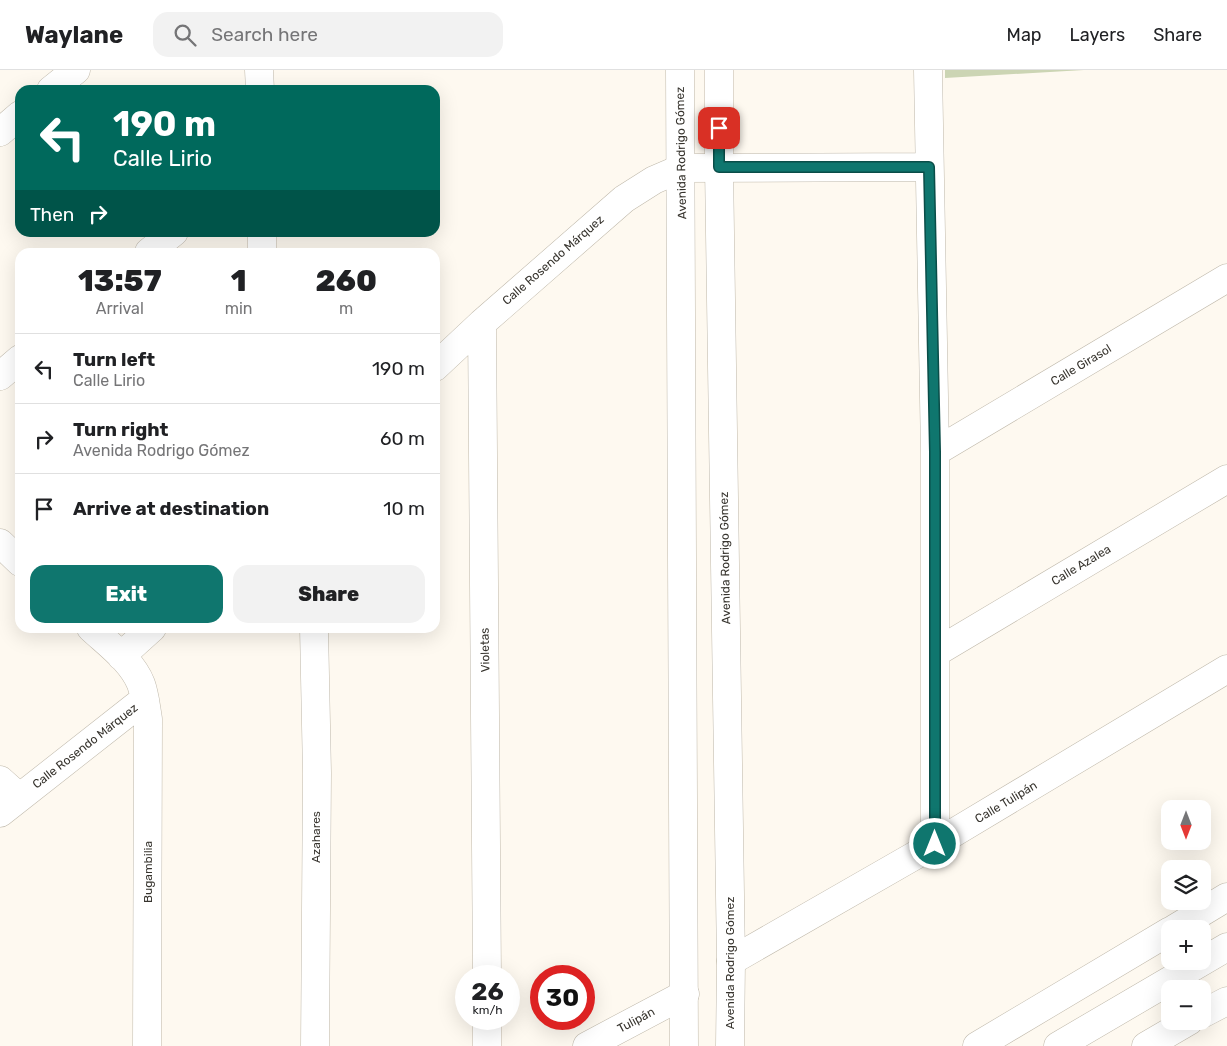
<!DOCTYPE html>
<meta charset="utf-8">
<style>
body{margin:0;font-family:Rubik,sans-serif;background:#f2f2f2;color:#202124;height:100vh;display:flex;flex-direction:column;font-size:19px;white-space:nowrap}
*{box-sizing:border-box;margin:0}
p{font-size:16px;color:#757577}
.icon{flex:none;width:28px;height:28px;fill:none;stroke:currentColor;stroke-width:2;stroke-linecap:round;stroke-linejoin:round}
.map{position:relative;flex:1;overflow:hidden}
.drawer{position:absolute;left:15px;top:178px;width:425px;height:385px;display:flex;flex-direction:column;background:#fff;border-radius:15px;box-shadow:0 5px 20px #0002}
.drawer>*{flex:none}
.hud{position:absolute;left:15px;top:15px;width:425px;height:152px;border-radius:15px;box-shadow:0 5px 20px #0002;background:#00695c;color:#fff;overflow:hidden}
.needle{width:32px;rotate:180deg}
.fabs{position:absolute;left:1161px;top:730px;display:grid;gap:10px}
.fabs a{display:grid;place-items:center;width:50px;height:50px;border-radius:10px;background:#fff;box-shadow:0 5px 20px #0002;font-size:25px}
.speed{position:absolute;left:455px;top:895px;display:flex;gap:10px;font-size:25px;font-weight:700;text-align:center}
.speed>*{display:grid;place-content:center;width:65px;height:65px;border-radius:50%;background:#fff;box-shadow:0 5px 20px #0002;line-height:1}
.speed small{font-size:12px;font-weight:400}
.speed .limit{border:8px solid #d22;background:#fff;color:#111}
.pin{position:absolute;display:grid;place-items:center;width:42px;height:42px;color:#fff;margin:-21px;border-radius:10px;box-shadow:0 2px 8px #0006}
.me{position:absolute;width:55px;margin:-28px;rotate:0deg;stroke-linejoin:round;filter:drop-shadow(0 0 4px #0008)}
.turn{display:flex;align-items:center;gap:18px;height:105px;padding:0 15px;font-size:22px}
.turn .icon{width:65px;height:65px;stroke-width:2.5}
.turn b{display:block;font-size:35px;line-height:42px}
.then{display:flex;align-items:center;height:48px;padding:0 15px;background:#0003;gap:10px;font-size:19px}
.eta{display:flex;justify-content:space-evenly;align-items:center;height:85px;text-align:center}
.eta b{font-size:30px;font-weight:800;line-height:35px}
.cta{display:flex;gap:10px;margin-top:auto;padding:10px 15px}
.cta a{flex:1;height:58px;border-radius:15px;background:#0f766e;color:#fff;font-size:20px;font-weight:800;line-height:58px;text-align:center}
.cta a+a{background:#f2f2f2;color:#202124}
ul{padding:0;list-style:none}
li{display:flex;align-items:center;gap:15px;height:70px;padding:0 15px;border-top:1px solid #e0e0e0}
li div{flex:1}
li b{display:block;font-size:19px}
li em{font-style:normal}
header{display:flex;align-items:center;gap:30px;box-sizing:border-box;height:70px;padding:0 25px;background:#fff;border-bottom:1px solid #e0e0e0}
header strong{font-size:24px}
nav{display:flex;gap:28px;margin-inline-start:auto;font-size:18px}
.search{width:350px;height:45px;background:#f2f2f2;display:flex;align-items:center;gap:12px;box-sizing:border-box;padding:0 18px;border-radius:15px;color:#757577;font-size:19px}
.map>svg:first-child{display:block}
.green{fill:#ccd5b4}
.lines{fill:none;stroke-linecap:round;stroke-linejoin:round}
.minor-casing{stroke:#bfb8aa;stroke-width:29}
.major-casing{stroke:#bfb8aa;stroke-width:29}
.minor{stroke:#fff;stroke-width:28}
.major{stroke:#fff;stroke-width:28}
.route-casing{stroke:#0a4d48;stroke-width:12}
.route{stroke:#0f766e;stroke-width:9}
.labels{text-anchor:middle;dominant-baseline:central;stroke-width:5;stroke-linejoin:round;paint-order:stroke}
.street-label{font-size:12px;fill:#37342e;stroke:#fff}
</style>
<header>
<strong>Waylane</strong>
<div class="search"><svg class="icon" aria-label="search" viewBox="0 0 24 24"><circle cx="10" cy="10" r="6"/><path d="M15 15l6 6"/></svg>Search here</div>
<nav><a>Map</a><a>Layers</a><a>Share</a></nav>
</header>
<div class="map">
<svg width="1227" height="976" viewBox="0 0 1227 976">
<rect width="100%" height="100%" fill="#fef9f0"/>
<path class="green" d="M945,0H1084L945,8Z"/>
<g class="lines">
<g class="minor-casing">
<path id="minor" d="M259,0L260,20
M928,0L935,382V774
M51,20L76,0
M0,62L20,45
M262,162V182
M149,182L174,162
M482,253L487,906
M435,297L482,253L624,129L654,110L682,98L929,97
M0,306L20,289
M935,382L1227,208
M0,473L20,492
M91,558C108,574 132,591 141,614C145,625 146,637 148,649L147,976
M314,558L317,703L315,976
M935,583L1227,409
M121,586L152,558
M0,710L19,727
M0,743L145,629
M1174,859L1227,827
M731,891L935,774L1227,599
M487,949V976
M587,976L685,924
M977,976L1170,861"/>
</g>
<g class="major-casing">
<path id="major" d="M680,0L684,976
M719,0V97L731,891L730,976
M1202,944L1227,931
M1058,976L1227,877
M1146,976L1189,951"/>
</g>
<use href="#minor" class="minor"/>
<use href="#major" class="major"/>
</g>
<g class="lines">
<g class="route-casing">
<path id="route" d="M719,58V97H929L935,382V774"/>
</g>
<use href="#route" class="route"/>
</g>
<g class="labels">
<g class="street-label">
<text transform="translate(681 83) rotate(-91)">Avenida Rodrigo Gómez</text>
<text transform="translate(553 190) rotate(-41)">Calle Rosendo Márquez</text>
<text transform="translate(1081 295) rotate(-31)">Calle Girasol</text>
<text transform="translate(725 488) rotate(-91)">Avenida Rodrigo Gómez</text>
<text transform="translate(1081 495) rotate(-31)">Calle Azalea</text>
<text transform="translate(485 580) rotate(-91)">Violetas</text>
<text transform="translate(85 676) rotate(-38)">Calle Rosendo Márquez</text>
<text transform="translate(1006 732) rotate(-31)">Calle Tulipán</text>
<text transform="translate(316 767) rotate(-90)">Azahares</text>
<text transform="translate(148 802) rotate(-90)">Bugambilia</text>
<text transform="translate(730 893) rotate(-90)">Avenida Rodrigo Gómez</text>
<text transform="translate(636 950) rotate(-28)">Tulipán</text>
</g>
</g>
</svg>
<div class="fabs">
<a><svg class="needle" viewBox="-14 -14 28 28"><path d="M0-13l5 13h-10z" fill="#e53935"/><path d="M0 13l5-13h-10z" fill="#757577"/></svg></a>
<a><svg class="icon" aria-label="layers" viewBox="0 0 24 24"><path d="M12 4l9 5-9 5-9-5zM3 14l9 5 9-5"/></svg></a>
<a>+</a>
<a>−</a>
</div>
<div class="speed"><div>26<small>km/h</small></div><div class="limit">30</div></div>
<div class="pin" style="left:719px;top:58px;background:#d93025"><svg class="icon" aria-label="arrive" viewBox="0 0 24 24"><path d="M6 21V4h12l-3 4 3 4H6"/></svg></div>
<svg class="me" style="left:935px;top:774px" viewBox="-20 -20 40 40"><circle r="17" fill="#0f766e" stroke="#fff" stroke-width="3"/><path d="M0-11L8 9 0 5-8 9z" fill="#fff"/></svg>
<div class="hud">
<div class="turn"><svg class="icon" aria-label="left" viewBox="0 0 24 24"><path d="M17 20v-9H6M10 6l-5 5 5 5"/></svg><div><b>190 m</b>Calle Lirio</div></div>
<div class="then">Then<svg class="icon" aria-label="right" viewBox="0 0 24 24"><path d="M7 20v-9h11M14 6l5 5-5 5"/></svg></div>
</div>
<section class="drawer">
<div class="eta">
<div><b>13:57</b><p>Arrival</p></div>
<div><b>1</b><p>min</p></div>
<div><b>260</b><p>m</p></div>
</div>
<ul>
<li><svg class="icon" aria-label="left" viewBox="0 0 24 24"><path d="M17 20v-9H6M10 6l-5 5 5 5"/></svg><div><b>Turn left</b><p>Calle Lirio</p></div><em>190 m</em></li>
<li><svg class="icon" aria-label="right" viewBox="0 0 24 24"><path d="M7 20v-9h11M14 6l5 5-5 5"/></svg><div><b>Turn right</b><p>Avenida Rodrigo Gómez</p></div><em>60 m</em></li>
<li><svg class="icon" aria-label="arrive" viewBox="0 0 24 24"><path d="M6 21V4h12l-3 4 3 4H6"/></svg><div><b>Arrive at destination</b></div><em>10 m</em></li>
</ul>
<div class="cta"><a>Exit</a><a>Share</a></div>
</section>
</div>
